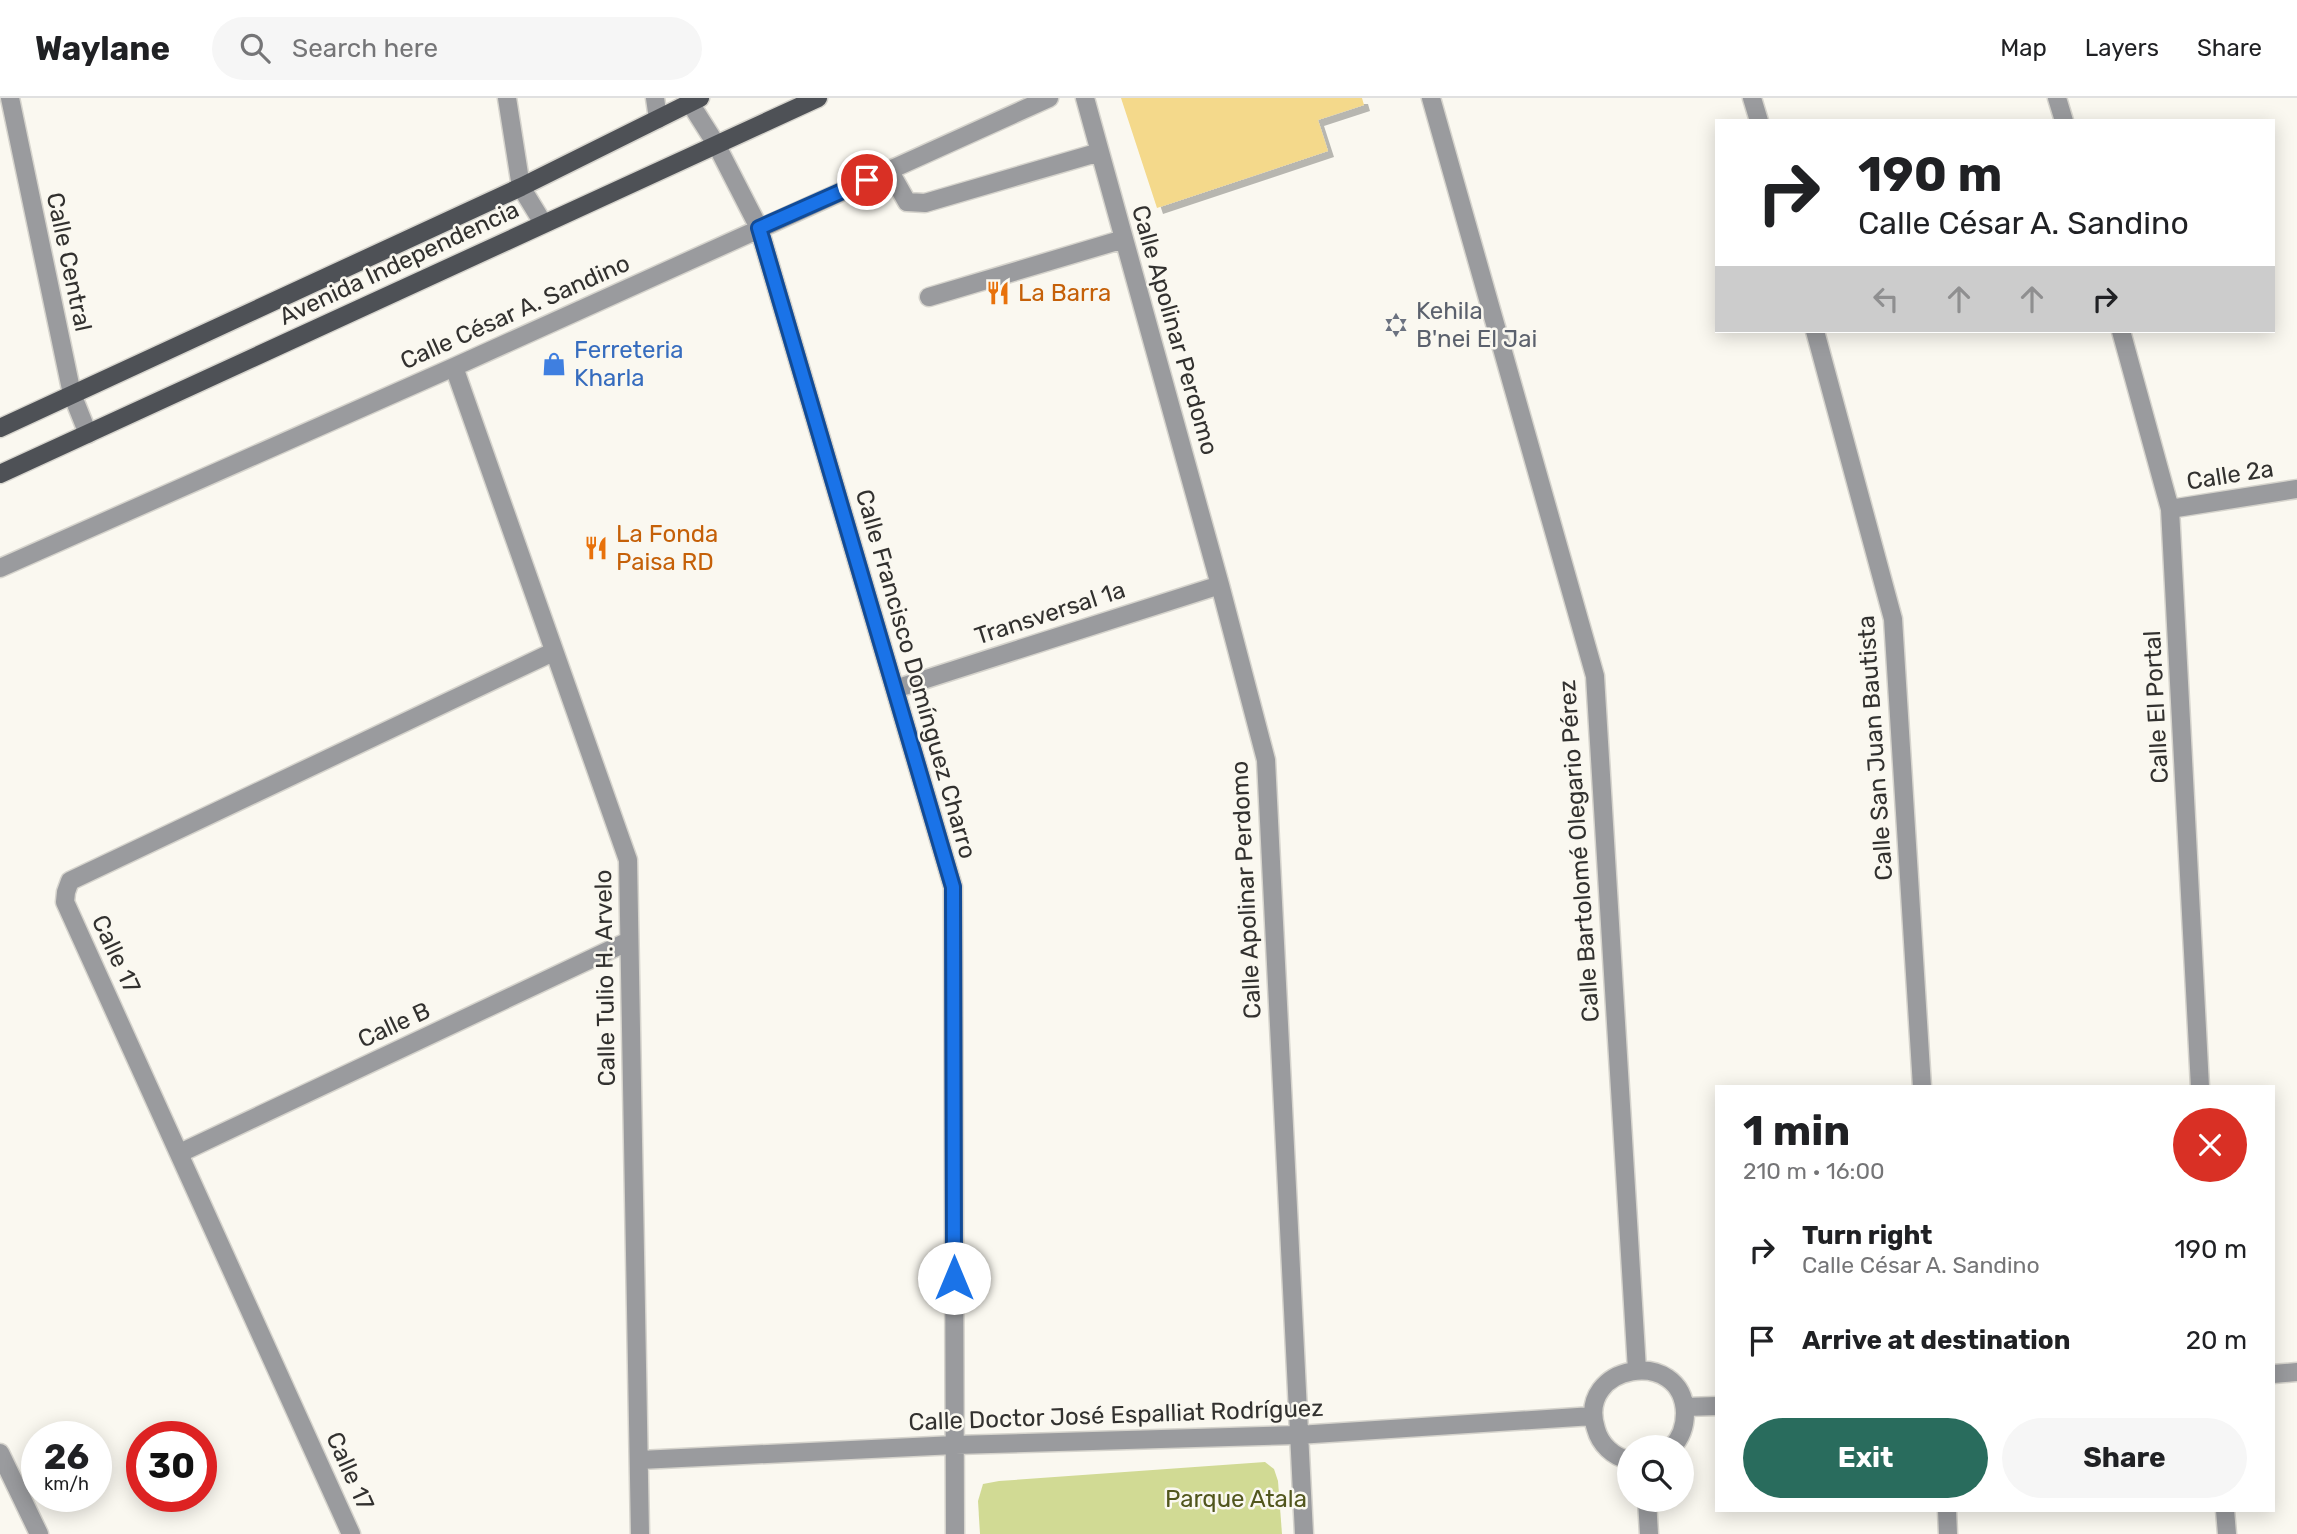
<!DOCTYPE html>
<meta charset="utf-8">
<style>
body{margin:0;font-family:Rubik,sans-serif;background:#f6f6f6;color:#202124;height:100vh;display:flex;flex-direction:column;font-size:26px;white-space:nowrap}
*{box-sizing:border-box;margin:0}
p{font-size:23px;color:#757577}
.icon{flex:none;width:38px;height:38px;fill:none;stroke:currentColor;stroke-width:2;stroke-linecap:round;stroke-linejoin:round}
.map{position:relative;flex:1;overflow:hidden}
.details{position:absolute;left:1715px;top:987px;width:560px;height:427px;display:flex;flex-direction:column;background:#fff;border-radius:0px;box-shadow:0 4px 18px #0003}
.details>*{flex:none}
.hud{position:absolute;left:1715px;top:21px;width:560px;height:214px;border-radius:0px;box-shadow:0 4px 18px #0003;background:#fff;color:#202124;overflow:hidden}
.buttons{position:absolute;left:1617px;top:1337px;display:grid;gap:14px}
.buttons a{display:grid;place-items:center;width:77px;height:77px;border-radius:50%;background:#fff;box-shadow:0 4px 18px #0003;font-size:35px}
.speed{position:absolute;left:21px;top:1323px;display:flex;gap:14px;font-size:35px;font-weight:700;text-align:center}
.speed>*{display:grid;place-content:center;width:91px;height:91px;border-radius:50%;background:#fff;box-shadow:0 4px 18px #0003;line-height:1}
.speed small{font-size:18px;font-weight:400}
.speed .limit{border:10px solid #d22;background:#fff;color:#111}
.pin{position:absolute;display:grid;place-items:center;width:60px;height:60px;color:#fff;margin:-30px;border:4px solid #fff;border-radius:50%;box-shadow:0 2px 7px #0007}
.me{position:absolute;width:77px;margin:-38px;rotate:0deg;stroke-linejoin:round;filter:drop-shadow(0 0 5px #0008)}
.turn{display:flex;align-items:center;gap:24px;height:147px;padding:0 28px;font-size:32px}
.turn .icon{width:91px;height:91px;stroke-width:2.5}
.turn b{display:block;font-size:49px;line-height:60px}
.lanes{display:flex;align-items:center;height:66px;padding:0 28px;background:#0003;justify-content:center;gap:35px;direction:ltr}
.lanes .off{opacity:.35}
.round{display:grid;place-items:center;flex:none;width:74px;height:74px;border-radius:37px;background:#f6f6f6}
.headline{display:flex;align-items:center;justify-content:space-between;height:119px;padding:0 28px}
h1{font-size:42px;font-weight:700;line-height:52px}
.button{display:flex;gap:14px;margin-top:auto;padding:14px 28px}
.button a{flex:1;height:80px;border-radius:42px;background:#296c5d;color:#fff;font-size:28px;font-weight:700;line-height:80px;text-align:center}
.button a+a{background:#f6f6f6;color:#202124}
ul{padding:0;list-style:none}
li{display:flex;align-items:center;gap:21px;height:91px;padding:0 28px}
li div{flex:1}
li b{display:block;font-size:26px}
li em{font-style:normal}
header{display:flex;align-items:center;gap:42px;box-sizing:border-box;height:98px;padding:0 35px;background:#fff;border-bottom:2px solid #e0e0e0}
header strong{font-size:33px}
nav{display:flex;gap:38px;margin-inline-start:auto;font-size:24px}
.search{width:490px;height:63px;background:#f6f6f6;display:flex;align-items:center;gap:18px;box-sizing:border-box;padding:0 24px;border-radius:38px;color:#757577;font-size:26px}
.map>svg:first-child{display:block}
.green{fill:#d1da94}
.building{fill:#f4d98b;filter:url(#shadow)}
.lines{fill:none;stroke-linecap:round;stroke-linejoin:round}
.minor-casing{stroke:#d6d4cd;stroke-width:21}
.major-casing{stroke:#d6d4cd;stroke-width:21}
.minor{stroke:#9a9b9e;stroke-width:18}
.major{stroke:#4e5156;stroke-width:18}
.route-casing{stroke:#114b97;stroke-width:18}
.route{stroke:#1a73e8;stroke-width:12}
.labels{text-anchor:middle;dominant-baseline:central;stroke-width:5;stroke-linejoin:round;paint-order:stroke}
.street-label{font-size:24px;fill:#32312f;stroke:#faf8f0}
.food-label{font-size:24px;fill:#c56008;stroke:#faf8f0;text-anchor:start}
.worship-label{font-size:24px;fill:#5b616d;stroke:#faf8f0;text-anchor:start}
.shop-label{font-size:24px;fill:#366cbe;stroke:#faf8f0;text-anchor:start}
.park-label{font-size:24px;fill:#51561d;stroke:#faf8f0}
</style>
<header>
<strong>Waylane</strong>
<div class="search"><svg class="icon" aria-label="search" viewBox="0 0 24 24"><circle cx="10" cy="10" r="6"/><path d="M15 15l6 6"/></svg>Search here</div>
<nav><a>Map</a><a>Layers</a><a>Share</a></nav>
</header>
<div class="map">
<svg width="2297" height="1436" viewBox="0 0 2297 1436">
<defs>
<filter id="shadow"><feDropShadow dx="6" dy="6" stdDeviation="0" flood-color="#0004"/></filter>
</defs>
<rect width="100%" height="100%" fill="#faf8f0"/>
<path class="green" d="M1265,1364L1274,1371L1278,1383L1282,1436H980L978,1403L983,1386L999,1383Z"/>
<path class="building" d="M1121,0H1362L1364,7L1318,22L1328,53L1157,110Z"/>
<g class="lines">
<g class="minor-casing">
<path id="minor" d="M10,0L72,296L88,336
M507,0L521,89L543,125
M655,0L658,21
M1085,0L1220,487L1266,662L1304,1436
M1431,0L1595,578L1637,1272
M1752,0L1759,23
M2057,0L2064,23
M690,5L716,46L759,130L953,789L955,1436
M889,72L907,104L925,105L1100,54
M929,199L1124,141
M1815,233L1893,521L1922,989
M2121,233L2170,411L2200,989
M454,269L628,762L640,1436
M2170,411L2297,391
M0,470L454,269L1049,0
M895,591L1220,487
M180,1055L629,843
M2273,1276L2297,1274
M1685,1309L1717,1308
M0,1355L39,1436
M640,1362L955,1347L1298,1337L1593,1318
M1629,1362C1613,1359 1600,1346 1596,1331C1575,1266 1683,1248 1685,1315C1685,1329 1681,1340 1672,1349
M1647,1402L1649,1436
M1947,1412L1948,1436
M2225,1412L2227,1436
M351,1436L65,804L66,794L70,783L553,554"/>
</g>
<g class="major-casing">
<path id="major" d="M0,330L521,89L700,0
M0,376L818,0"/>
</g>
<use href="#minor" class="minor"/>
<use href="#major" class="major"/>
</g>
<g class="lines">
<g class="route-casing">
<path id="route" d="M867,82L759,130L953,789L954,1180"/>
</g>
<use href="#route" class="route"/>
</g>
<defs>
<g id="restaurant-bare" transform="scale(1.89)"><path d="M-5-6h1v4h1v-4h1v4h1v-4h1v5L-1.5 .5V6h-2V.5L-5-1ZM5-6V6H3V1.5H1.5Q1.5-4 5-6Z" fill="#e8710a" stroke="#faf8f0" stroke-width="2.5" paint-order="stroke"/></g>
<g id="synagogue-bare" transform="scale(1.89)"><path d="M0-6.5L5.6 3.2H-5.6ZM0 6.5L5.6-3.2H-5.6Z" fill="#6b7280" stroke="#faf8f0" stroke-width="2.5" paint-order="stroke"/></g>
<g id="shop-bare" transform="scale(1.89)"><path d="M-5-2.5h2.3a2.7 3.5 0 0 1 5.4 0H5L5.5 6h-11ZM-1.5-2.5h3a1.5 2.3 0 0 0-3 0Z" fill="#3f7fe0" stroke="#faf8f0" stroke-width="2.5" paint-order="stroke"/></g>
</defs>
<g fill-rule="evenodd">
<use href="#restaurant-bare" x="998" y="195"/>
<use href="#synagogue-bare" x="1396" y="227"/>
<use href="#shop-bare" x="554" y="266"/>
<use href="#restaurant-bare" x="596" y="450"/>
</g>
<g class="labels">
<g class="street-label">
<text transform="translate(69 164) rotate(78)">Calle Central</text>
<text transform="translate(399 165) rotate(-25)">Avenida Independencia</text>
<text transform="translate(515 214) rotate(-24)">Calle César A. Sandino</text>
<text transform="translate(1175 232) rotate(74)">Calle Apolinar Perdomo</text>
<text transform="translate(2230 377) rotate(-9)">Calle 2a</text>
<text transform="translate(1050 515) rotate(-18)">Transversal 1a</text>
<text transform="translate(916 576) rotate(74)">Calle Francisco Domínguez Charro</text>
<text transform="translate(2156 609) rotate(-93)">Calle El Portal</text>
<text transform="translate(1875 650) rotate(-94)">Calle San Juan Bautista</text>
<text transform="translate(1579 753) rotate(-94)">Calle Bartolomé Olegario Pérez</text>
<text transform="translate(1246 792) rotate(-93)">Calle Apolinar Perdomo</text>
<text transform="translate(116 856) rotate(65)">Calle 17</text>
<text transform="translate(605 880) rotate(-91)">Calle Tulio H. Arvelo</text>
<text transform="translate(394 927) rotate(-25)">Calle B</text>
<text transform="translate(1116 1317) rotate(-2)">Calle Doctor José Espalliat Rodríguez</text>
<text transform="translate(350 1373) rotate(66)">Calle 17</text>
</g>
<g class="food-label">
<text x="1018" y="195">La Barra</text>
<text x="616" y="436">La Fonda<tspan x="616" dy="28">Paisa RD</tspan></text>
</g>
<g class="worship-label">
<text x="1416" y="213">Kehila<tspan x="1416" dy="28">B'nei El Jai</tspan></text>
</g>
<g class="shop-label">
<text x="574" y="252">Ferreteria<tspan x="574" dy="28">Kharla</tspan></text>
</g>
<g class="park-label">
<text x="1236" y="1401">Parque Atala</text>
</g>
</g>
</svg>
<div class="buttons">
<a><svg class="icon" aria-label="search" viewBox="0 0 24 24"><circle cx="10" cy="10" r="6"/><path d="M15 15l6 6"/></svg></a>
</div>
<div class="speed"><div>26<small>km/h</small></div><div class="limit">30</div></div>
<div class="pin" style="left:867px;top:82px;background:#d93025"><svg class="icon" aria-label="arrive" viewBox="0 0 24 24"><path d="M6 21V4h12l-3 4 3 4H6"/></svg></div>
<svg class="me" style="left:954px;top:1180px" viewBox="-20 -20 40 40"><circle r="19" fill="#fff"/><path d="M0-13L10 11 0 6-10 11z" fill="#1a73e8"/></svg>
<div class="hud">
<div class="turn"><svg class="icon" aria-label="right" viewBox="0 0 24 24"><path d="M7 20v-9h11M14 6l5 5-5 5"/></svg><div><b>190 m</b>Calle César A. Sandino</div></div>
<div class="lanes"><svg class="icon off" aria-label="left" viewBox="0 0 24 24"><path d="M17 20v-9H6M10 6l-5 5 5 5"/></svg><svg class="icon off" aria-label="ahead" viewBox="0 0 24 24"><path d="M12 20V5M6 11l6-6 6 6"/></svg><svg class="icon off" aria-label="ahead" viewBox="0 0 24 24"><path d="M12 20V5M6 11l6-6 6 6"/></svg><svg class="icon" aria-label="right" viewBox="0 0 24 24"><path d="M7 20v-9h11M14 6l5 5-5 5"/></svg></div>
</div>
<section class="details">
<div class="headline"><div><h1>1 min</h1><p>210 m · 16:00</p></div><a class="round" style="background:#d93025;color:#fff"><svg class="icon" aria-label="close" viewBox="0 0 24 24"><path d="M6 6l12 12M18 6L6 18"/></svg></a></div>
<ul>
<li><svg class="icon" aria-label="right" viewBox="0 0 24 24"><path d="M7 20v-9h11M14 6l5 5-5 5"/></svg><div><b>Turn right</b><p>Calle César A. Sandino</p></div><em>190 m</em></li>
<li><svg class="icon" aria-label="arrive" viewBox="0 0 24 24"><path d="M6 21V4h12l-3 4 3 4H6"/></svg><div><b>Arrive at destination</b></div><em>20 m</em></li>
</ul>
<div class="button"><a>Exit</a><a>Share</a></div>
</section>
</div>
